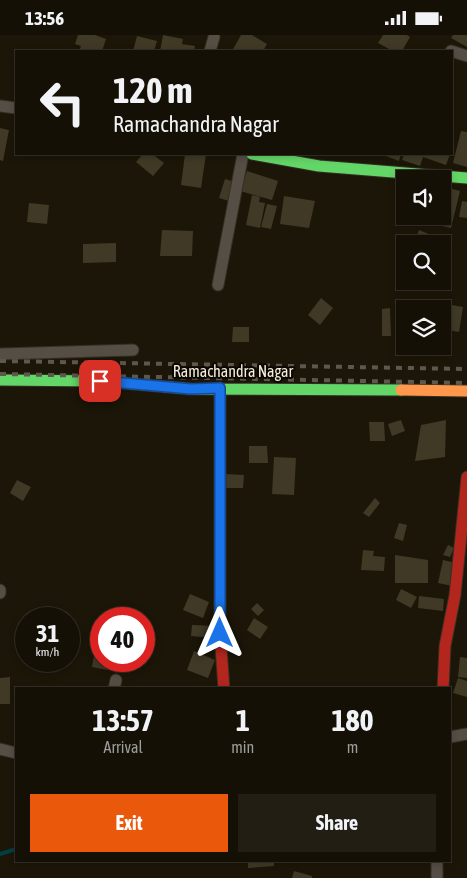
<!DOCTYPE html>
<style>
body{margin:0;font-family:"Asap Condensed",sans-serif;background:#221e14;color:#f1f3f6;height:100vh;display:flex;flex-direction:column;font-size:19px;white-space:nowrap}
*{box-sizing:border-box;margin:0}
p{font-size:16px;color:#9d9d9b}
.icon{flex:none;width:28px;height:28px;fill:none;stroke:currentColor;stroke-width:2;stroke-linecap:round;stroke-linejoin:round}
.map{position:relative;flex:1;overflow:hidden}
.panel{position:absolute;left:15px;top:652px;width:436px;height:175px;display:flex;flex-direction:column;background:#151006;border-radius:0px;box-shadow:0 2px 8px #0003,0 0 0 1px #343028}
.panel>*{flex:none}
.top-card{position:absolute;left:15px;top:15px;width:438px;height:105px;border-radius:0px;box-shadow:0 2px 8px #0003,0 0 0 1px #343028;background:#151006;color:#f1f3f6;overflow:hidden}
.buttons{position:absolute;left:396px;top:135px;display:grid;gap:10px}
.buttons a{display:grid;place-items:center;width:55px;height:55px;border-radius:0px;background:#151006;box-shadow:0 2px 8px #0003,0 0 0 1px #343028;font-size:25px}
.speed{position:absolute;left:15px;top:572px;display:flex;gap:10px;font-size:25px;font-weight:700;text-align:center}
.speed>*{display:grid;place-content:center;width:65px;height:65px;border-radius:50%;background:#151006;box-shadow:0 2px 8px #0003,0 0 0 1px #343028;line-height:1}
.speed small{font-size:12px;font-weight:400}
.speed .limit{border:8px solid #d22;background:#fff;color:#111}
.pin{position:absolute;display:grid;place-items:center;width:42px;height:42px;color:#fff;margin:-21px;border-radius:10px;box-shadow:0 2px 8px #0006}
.me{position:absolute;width:55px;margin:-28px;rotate:0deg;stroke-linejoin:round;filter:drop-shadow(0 0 4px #0008)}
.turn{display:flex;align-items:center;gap:18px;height:105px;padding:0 15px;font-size:22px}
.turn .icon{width:65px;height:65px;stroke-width:2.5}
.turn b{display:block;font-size:35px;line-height:42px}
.eta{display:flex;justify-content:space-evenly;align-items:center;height:85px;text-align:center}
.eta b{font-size:30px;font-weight:700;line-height:35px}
.button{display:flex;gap:10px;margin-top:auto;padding:10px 15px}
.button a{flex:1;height:58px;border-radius:0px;background:#ea580c;color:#fff;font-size:20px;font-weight:700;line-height:58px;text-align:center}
.button a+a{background:#221e14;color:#f1f3f6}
.status{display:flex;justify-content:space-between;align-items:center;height:35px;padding:0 25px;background:#151006;direction:ltr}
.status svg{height:14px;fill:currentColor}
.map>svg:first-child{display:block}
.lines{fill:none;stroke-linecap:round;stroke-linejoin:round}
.stream{stroke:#033e40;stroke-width:4}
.building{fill:#3f3926}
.street-casing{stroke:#342f23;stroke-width:13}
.fast-casing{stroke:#342f23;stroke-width:13}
.slow-casing{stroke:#342f23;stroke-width:13}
.jam-casing{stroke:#342f23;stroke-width:13}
.street{stroke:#544e45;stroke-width:11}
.fast{stroke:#63d668;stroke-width:11}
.slow{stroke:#ff974d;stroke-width:11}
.jam{stroke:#b3261e;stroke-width:11}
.rail{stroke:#5d574e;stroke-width:4;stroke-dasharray:6 6;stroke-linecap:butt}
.route-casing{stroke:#114b97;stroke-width:12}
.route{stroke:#1a73e8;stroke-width:9}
.labels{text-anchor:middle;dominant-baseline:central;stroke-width:4;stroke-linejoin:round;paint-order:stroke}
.street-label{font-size:16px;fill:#f5eedd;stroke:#0a0600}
</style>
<div class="status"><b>13:56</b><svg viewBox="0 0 49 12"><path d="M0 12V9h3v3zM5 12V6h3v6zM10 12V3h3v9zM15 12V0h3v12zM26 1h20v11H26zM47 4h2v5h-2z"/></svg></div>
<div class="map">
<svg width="467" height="843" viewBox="0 0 467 843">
<rect width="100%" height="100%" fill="#1c1608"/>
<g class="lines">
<path class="stream" d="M0,819L16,814"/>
</g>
<path class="building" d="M78,0H95L106,4L102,16H79L81,11L75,9Z
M163,0L183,4L182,9L195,11L194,16H160Z
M241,0H252L267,9L263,16H232Z
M383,0H407L410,2L402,16H393L378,8Z
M453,0H467V12L451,3Z
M137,1L157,6L154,16H133Z
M0,93L9,95L3,126L0,125Z
M461,96L467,97V132L453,128Z
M143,119H152L164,128L153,141L136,127Z
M185,119H206L201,153L181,150Z
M381,119H401L399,126Z
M404,119H450L446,130L423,122L420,131L402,125Z
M247,136L278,146L272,165L236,155L232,167L219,163L225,144L243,149Z
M442,151L460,156L451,193L405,182L442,181Z
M252,160L260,162L259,167L265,168L260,193L246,190Z
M284,161L315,166L309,193L280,189Z
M462,166L467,167V183L459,182Z
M29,168L49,170L47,189L27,187Z
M267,169L277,171L271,194L261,192Z
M162,195L193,196L192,221H160Z
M419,195L436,202L434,209H413Z
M116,208V227L83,228V209Z
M321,263L333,273L320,290L308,280Z
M441,268L463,272L459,297L442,294Z
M390,273L391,301H382V274Z
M233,292H249V307H232Z
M401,385L405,396L392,401L388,389Z
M446,385L445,422L415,426L421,390Z
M369,387H384L385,406H370Z
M249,411H267L268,428H249Z
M274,422L296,423L294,460L272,459Z
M225,439L244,440L243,453H225Z
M17,445L31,452L23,466L10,458Z
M375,463L380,468L369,482L363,478Z
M399,488L407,490L403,506L394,503Z
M448,510L454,513L450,522L443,520Z
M363,515L374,516L373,521L385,522L384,536L361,535Z
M395,520L428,525V548H395Z
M443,525L456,528L452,551L438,548Z
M401,554L417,562L411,573L396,565Z
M190,559L209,567L203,583L183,575Z
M419,561L444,564L443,576L418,573Z
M257,568L264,575L258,581L251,574Z
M254,583L268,592L260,604L247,595Z
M192,590L215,591L214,603L191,601Z
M95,615L101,616V626H110L108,635L92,632Z
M194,616L215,625L208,643L187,635Z
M460,622L467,623V643L458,642Z
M10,642V669H0V643Z
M458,643L467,646V662L453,658Z
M248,826H274V831L248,833Z
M294,836L312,841V843H292Z"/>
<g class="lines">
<g class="street-casing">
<path id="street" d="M210,16L214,2
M451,16L467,21
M0,71L16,73
M218,250L243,119
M0,319L133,315
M0,558V555
M114,654L116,645
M450,702L467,699
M0,714L16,718
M437,843V826"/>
</g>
<g class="fast-casing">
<path id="fast" d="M252,119L319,131L467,143
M0,345L100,346L191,354L401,355"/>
</g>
<g class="slow-casing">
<path id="slow" d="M401,355L467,356"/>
</g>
<g class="jam-casing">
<path id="jam" d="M220,353V598L224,654
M443,654L445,611L455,560L467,442"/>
</g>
<use href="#street" class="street"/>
<use href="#fast" class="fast"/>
<use href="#slow" class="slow"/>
<use href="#jam" class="jam"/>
<path class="rail" d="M0,326L467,334
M0,339L467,348"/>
</g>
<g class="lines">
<g class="route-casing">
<path id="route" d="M100,346L191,354L220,353V598"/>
</g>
<use href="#route" class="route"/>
</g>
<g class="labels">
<g class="street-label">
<text x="233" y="336">Ramachandra Nagar</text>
</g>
</g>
</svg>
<div class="buttons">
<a><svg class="icon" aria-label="sound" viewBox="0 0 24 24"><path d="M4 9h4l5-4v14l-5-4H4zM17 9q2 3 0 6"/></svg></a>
<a><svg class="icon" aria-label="search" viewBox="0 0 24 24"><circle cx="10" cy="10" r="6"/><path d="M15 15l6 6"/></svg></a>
<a><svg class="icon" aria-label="layers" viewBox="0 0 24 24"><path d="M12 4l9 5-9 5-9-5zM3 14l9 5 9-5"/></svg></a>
</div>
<div class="speed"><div>31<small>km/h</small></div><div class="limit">40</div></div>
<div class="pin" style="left:100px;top:346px;background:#d93025"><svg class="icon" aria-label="arrive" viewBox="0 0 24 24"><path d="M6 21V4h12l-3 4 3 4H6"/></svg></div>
<svg class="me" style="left:220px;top:598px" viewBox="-20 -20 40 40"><path d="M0-17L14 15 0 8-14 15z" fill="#1a73e8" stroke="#fff" stroke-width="4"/></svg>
<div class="top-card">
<div class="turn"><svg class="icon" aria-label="left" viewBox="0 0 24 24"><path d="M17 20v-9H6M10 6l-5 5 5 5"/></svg><div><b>120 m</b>Ramachandra Nagar</div></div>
</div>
<section class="panel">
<div class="eta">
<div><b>13:57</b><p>Arrival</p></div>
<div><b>1</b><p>min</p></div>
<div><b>180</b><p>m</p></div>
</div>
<div class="button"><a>Exit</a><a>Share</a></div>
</section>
</div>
